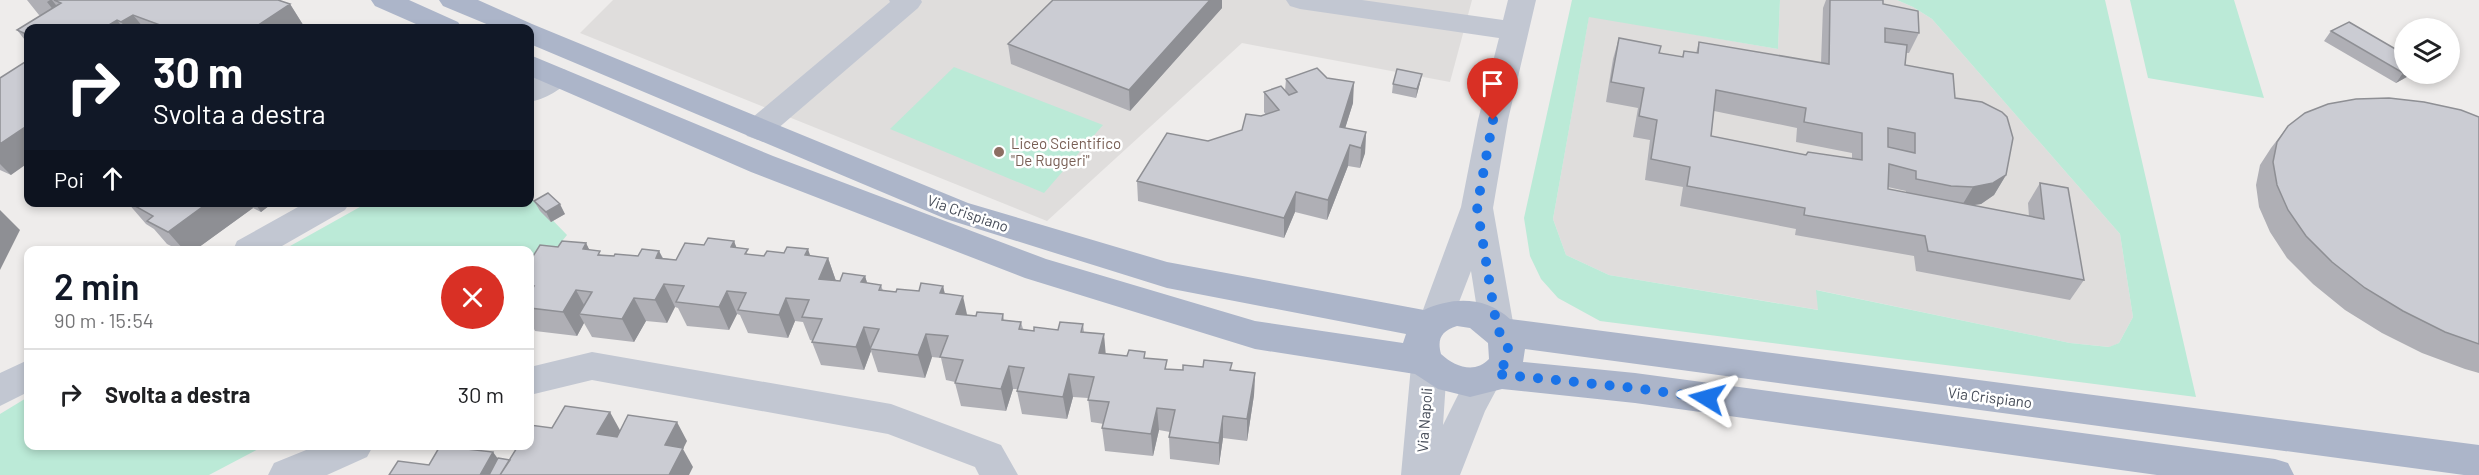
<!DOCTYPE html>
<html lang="it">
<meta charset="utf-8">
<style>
body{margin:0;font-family:Barlow,sans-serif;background:#f6f6f6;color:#202124;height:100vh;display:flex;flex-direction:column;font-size:22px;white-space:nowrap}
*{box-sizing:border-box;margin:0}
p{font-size:20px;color:#757577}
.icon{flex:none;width:33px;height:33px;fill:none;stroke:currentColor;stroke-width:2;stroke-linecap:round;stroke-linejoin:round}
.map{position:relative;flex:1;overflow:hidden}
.drawer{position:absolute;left:24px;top:246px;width:510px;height:204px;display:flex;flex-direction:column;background:#fff;border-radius:12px;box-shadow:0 3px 9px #0003}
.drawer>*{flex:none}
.hud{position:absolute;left:24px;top:24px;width:510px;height:183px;border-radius:12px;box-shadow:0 3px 9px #0003;background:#111827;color:#fff;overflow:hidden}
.tools{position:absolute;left:2394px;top:18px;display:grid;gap:12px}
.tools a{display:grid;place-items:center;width:66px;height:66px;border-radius:50%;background:#fff;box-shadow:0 3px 9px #0003;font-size:30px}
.pin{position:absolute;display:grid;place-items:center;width:51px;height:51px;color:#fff;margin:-62px -26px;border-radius:50% 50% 50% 0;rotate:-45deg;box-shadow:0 0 6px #0007}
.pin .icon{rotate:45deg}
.me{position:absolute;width:66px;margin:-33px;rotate:278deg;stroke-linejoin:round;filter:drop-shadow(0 0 4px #0008)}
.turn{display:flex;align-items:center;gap:21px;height:126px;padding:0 30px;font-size:27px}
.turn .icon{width:78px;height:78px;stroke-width:2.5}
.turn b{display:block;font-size:42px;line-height:51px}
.then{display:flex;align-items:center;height:57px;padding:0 30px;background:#0003;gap:12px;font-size:22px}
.round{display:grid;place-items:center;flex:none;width:63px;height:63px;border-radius:32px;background:#f6f6f6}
.head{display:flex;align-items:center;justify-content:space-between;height:102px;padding:0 30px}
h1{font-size:36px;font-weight:600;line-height:45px;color:#111827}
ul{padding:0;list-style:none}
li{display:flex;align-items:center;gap:18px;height:90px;padding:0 30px;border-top:2px solid #e0e0e0}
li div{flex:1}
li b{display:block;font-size:22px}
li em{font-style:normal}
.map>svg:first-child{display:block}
.education{fill:#dfdddc}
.green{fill:#bbead7}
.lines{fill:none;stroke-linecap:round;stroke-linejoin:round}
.minor{fill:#c2c7d2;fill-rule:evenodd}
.major{fill:#acb5c9;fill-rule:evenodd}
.wall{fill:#afafb5;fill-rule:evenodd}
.shaded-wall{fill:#8e8f94}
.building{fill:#cbccd3;stroke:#8e8f94;stroke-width:1.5;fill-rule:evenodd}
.route{stroke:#1a73e8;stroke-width:10;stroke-dasharray:0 18}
.education-dot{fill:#8d6e63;stroke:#fff;stroke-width:2}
.labels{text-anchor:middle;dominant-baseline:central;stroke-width:5;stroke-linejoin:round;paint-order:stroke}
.education-label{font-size:15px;fill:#785e54;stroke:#fff;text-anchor:start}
.street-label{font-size:15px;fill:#454b57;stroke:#fff}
</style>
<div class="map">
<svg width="2479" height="475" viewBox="0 0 2479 475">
<rect width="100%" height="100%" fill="#eeeceb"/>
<path class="education" d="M613,0H1472L1450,82L1242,43L1047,221L580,33Z
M1780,0H1897L1913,7L1932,19L2120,234L2133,317L2119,343L2110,347L2070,343L1817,290L1819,310L1609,275L1566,255L1553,219L1589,16L1778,49Z"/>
<path class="green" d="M1572,0H1780L1778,49L1589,17L1553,219L1566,255L1609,275L1818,310L1816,290L2070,343L2109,347L2119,343L2133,317L2120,234L1932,19L1913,7L1897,0H2105L2196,397L1600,321L1558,298L1541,279L1530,256L1524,218Z
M2130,0H2234L2264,98L2148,78Z
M954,67L1103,125L1044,193L890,129Z
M530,197L567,235L530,281V250H283L367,203L530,202Z
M28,397V446H264L209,475H0V414Z"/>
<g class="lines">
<path class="minor" d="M889,0H921L922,2L918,8L769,136L758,140L747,136L743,129L747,122L890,2Z
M1286,0H1362L1503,20L1508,0H1536L1508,120L1493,208L1514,328L1509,338L1497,342L1485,338L1480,328L1471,271L1449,328L1437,332L1425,328L1420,318L1461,207L1478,120L1499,38L1300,9L1290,6Z
M556,67L566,70L571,77C563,90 544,99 530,102V79Z
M307,202H350L345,210L275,250H233L237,241Z
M592,352L891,404L1001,445L1018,475H979L975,467L888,434L592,380L530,395V367Z
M1429,352L1442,356L1447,366L1443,425L1470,371L1483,366L1496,371L1501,381L1485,411L1460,475H1401L1411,366L1416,356Z
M28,360V392L0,406V373Z
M316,446H373L367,457L327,475H268L274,463Z"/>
<path class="major" d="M371,0H409L458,22L462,28H425L375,6Z
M439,0H478L532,24L968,203L1167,262L1424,310C1452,297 1485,296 1510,319L2479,445V475H2464L1525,349L1523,362L1635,373L2275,459L2288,463L2294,475H2157L1635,403L1502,389L1470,397L1438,389L1415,374L1255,349L1025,278L751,172L530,76V55L773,156L1046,259L1255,321L1403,343L1406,334L1167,288L946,219L530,44V28H496L443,6ZM1457,326L1470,328L1488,343L1489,359C1475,374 1455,367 1441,354C1437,339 1441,331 1457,326Z"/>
</g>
<path class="wall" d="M27,0H278L290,4L305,28H28V44L17,30L41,16L39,15Z
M1053,0H1222V8L1130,111L1011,64L1008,44Z
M1826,0H1883V4L1919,33L1909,53H1906L1905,65L1955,98L2006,175L1994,195L1981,204L1971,205L2029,217L2028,203L2040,183L2084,280L2070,300L1916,271L1914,256L1795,235L1796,229L1680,206L1683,187L1645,180L1650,140L1633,137L1638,108L1606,102L1613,59L1619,38L1659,53L1682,57L1684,51L1696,53L1699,42L1821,63L1823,8ZM1714,111L1797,128L1796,142L1852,153V159L1806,155L1711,136ZM1888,187L1906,191V193L1888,189Z
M2331,31L2404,74H2412L2396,83L2324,41Z
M0,78L11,175L0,170Z
M1286,79L1353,103L1345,128L1366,132L1365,153L1360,168L1348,166L1327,220L1295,212L1284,238L1138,201L1137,181L1208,141L1242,130L1266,115L1264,112V92L1285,91Z
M1420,83L1416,98L1392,93L1393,84Z
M2479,117V373L2465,369L2422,353L2382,333L2345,310L2313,284L2287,258L2270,232L2259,207L2256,185L2260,165L2271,148L2288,126Z
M534,201L565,214L551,222L540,211Z
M127,202H274L261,212L253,208L195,250H179L167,244L154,229L146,224Z
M734,241L736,248L750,255L764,256H810L828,258L836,281H840L865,276L867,283L881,285L883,291L896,292L919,291L943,286L945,294L967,315L976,316L1003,314L1004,320L1021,322L1023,329L1034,331L1058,330L1083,324L1084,332L1106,354L1146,358L1167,369L1183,370H1232L1255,373L1254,395L1247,441L1223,438L1219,465L1170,459L1169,437L1170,432L1159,430L1153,456L1105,451L1102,428L1104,424L1091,422L1088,398L1073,397L1067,419L1022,414L1017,391L1018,389H1013L1006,411L961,406L955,383V382L946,380L941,358L932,357L925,378L878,372L871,351L864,370L821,365L812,342L813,341L810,340L803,322L795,321L788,338L748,333L740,315L737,314L729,330L687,326L678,308L675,307L667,323L646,321L634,342L592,337L584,323L577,336L535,331L530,321V261L558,247L586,243L589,250L602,255L614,256H638L659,251L663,258L676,260L704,245Z"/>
<path class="shaded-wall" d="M50,0H52L70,23L66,26L47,2Z
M1210,0H1222V8L1130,111L1129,90Z
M290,4L305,28H254Z
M133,15L144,28H126L121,22Z
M117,20L123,28H104Z
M2403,73L2412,74L2396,83Z
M1422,74L1420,83L1416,98L1417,89Z
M1354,82L1353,103L1339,148L1340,127Z
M28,125V163L11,175L0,164V144Z
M1366,132L1365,153L1360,168L1361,148Z
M1350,145L1348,166L1327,220L1328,200Z
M2006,175L1994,195L1981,204L1961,207L1973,187Z
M1296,192L1295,212L1284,238V218Z
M209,202H249L253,208L195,250H184L168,232Z
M254,202H274L261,212Z
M560,204L565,214L551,222L546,212Z
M0,210L20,230L0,270Z
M734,241L743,265L731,247Z
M586,243L598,267L583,249Z
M808,249L816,273L805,255Z
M659,251L670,274L656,258Z
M828,258L836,281L819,279Z
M865,276L872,299L861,282Z
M664,284L675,307L667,323L655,300Z
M943,286L948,309L940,293Z
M576,290L589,314H579L584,323L577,336L563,312Z
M727,291L737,314L729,330L719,307Z
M963,296L968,319L956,314Z
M634,298L646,321L634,342L622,319Z
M786,298L795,321L788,338L779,315Z
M864,327L871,349H870L871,351L864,370L856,347Z
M926,334L932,357L925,378L918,355Z
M1104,334L1106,357L1099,353Z
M1009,366L1013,389L1006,411L1001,389Z
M1255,373L1254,395L1247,441V419Z
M1069,374L1073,397L1067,419L1063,397Z
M1157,408L1159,430L1153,456L1151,434Z
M610,412L621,432L609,453L597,434Z
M1223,416V438L1219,465V443Z
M677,422L687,441L683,449L693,467L689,475H669L665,445Z
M493,452L504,467L500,475H480Z"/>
<path class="building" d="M54,0H278L290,4L254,28H168L133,15L121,22L117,20L104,28H28V35L17,30L61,3Z
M1053,0H1210L1129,90L1008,44Z
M1830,0H1883V4L1918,11L1919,33L1885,28V42L1907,45L1905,65L1953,74L1955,98L1982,102L2002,112L2007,117L2013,138L2006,175L1993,183L1973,187L1951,186L1916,179V171L1889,164L1888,189L2044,219L2040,183L2068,188L2084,280L1928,251L1925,236L1804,215L1805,208L1687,186L1690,167L1651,159L1657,120L1639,116L1644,88L1611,82L1619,38L1661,46L1659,53L1683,57L1684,51L1698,53L1699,42L1829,64ZM1716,90L1806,108L1804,122L1862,133V160L1808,152L1806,155L1711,136ZM1888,128L1915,133V153L1888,147Z
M2349,22L2404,54V73H2403L2331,31Z
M28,60V125L0,144V78Z
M1317,68L1327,78L1354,82L1340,127L1366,132L1361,148L1350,145L1328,200L1296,192L1284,218L1137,181L1167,133L1208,141L1242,130L1246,114L1261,116L1279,110L1264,92L1281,86L1289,95L1297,92L1286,79Z
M1397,69L1422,74L1417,89L1393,84Z
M2389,98L2424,102L2461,110L2479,117V344L2445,332L2403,311L2365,288L2332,262L2306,236L2288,210L2277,185L2273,162L2277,142L2288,126L2305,113L2328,104L2356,99Z
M548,193L560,204L546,212L534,201Z
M128,202H209L168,232L147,221L153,216Z
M708,238L734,241L731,247L748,249L745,254L764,256L767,251L784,253L787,247L808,249L805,255L828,258L819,279L840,281L843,273L865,276L861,282L881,285L879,290L896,292L897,289L919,291L921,283L943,286L940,293L963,296L956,314L976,316L977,312L1003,314L1002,320L1021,322L1019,329L1034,331V327L1058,330L1060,322L1083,324L1081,332L1104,334L1099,353L1127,356L1129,350L1145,352L1144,358L1167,360L1165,369L1183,370V365L1203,367L1204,360L1232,363L1230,370L1255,373L1247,419L1223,416L1219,443L1169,437L1175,410L1157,408L1151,434L1102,428L1109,402L1088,400L1094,377L1069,374L1063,397L1017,391L1024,368L1009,366L1001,389L955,383L963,360L940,357L948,336L926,334L918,355L870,349L879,329L864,327L856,347L812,342L822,319L802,317L809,300L786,298L779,315L738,310L746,293L727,291L719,307L676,302L684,286L664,284L655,300L634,298L622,319L579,314L592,292L576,290L563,312L530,308V294L534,286H530V261L540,245L558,247L562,241L586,243L583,249L600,251L598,255L614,256L615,254L638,256L642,249L659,251L656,258L676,260L685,243L704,245Z
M565,406L610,412L597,434L617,437L628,415L677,422L665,445L683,448L669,475H500L518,446H530V425L552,428Z
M440,446L493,452L480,475H389L398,461L429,465Z
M498,458L510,460L500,475H489Z"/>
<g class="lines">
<path class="route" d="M1493,120L1477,207L1497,328L1508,347L1506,362L1496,374L1635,388L1707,398"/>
</g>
<circle class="education-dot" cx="999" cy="152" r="6"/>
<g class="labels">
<g class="education-label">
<text x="1011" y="143">Liceo Scientifico<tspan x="1011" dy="17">"De Ruggeri"</tspan></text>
</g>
<g class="street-label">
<text transform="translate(968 213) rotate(19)">Via Crispiano</text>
<text transform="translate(1990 397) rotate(7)">Via Crispiano</text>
<text transform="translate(1424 420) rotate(-86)">Via Napoli</text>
</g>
</g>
</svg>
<div class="tools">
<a><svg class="icon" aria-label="layers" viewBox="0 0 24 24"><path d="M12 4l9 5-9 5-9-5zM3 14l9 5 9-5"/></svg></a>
</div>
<div class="pin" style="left:1493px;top:120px;background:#d93025"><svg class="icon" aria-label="arrive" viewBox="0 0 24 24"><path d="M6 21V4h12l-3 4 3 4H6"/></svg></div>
<svg class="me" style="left:1707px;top:398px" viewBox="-20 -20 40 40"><path d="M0-17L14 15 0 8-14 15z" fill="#1a73e8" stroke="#fff" stroke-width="4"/></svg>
<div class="hud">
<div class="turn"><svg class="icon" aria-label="right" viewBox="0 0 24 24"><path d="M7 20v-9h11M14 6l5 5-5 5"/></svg><div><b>30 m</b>Svolta a destra</div></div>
<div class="then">Poi<svg class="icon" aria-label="ahead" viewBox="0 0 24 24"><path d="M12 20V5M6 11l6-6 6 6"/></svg></div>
</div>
<section class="drawer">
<div class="head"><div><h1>2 min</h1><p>90 m · 15:54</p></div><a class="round" style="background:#d93025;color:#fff"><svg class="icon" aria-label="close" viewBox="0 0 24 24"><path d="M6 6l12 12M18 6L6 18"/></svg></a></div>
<ul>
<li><svg class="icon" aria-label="right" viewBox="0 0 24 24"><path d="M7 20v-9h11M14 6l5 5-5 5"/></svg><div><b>Svolta a destra</b></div><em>30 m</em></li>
</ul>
</section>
</div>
